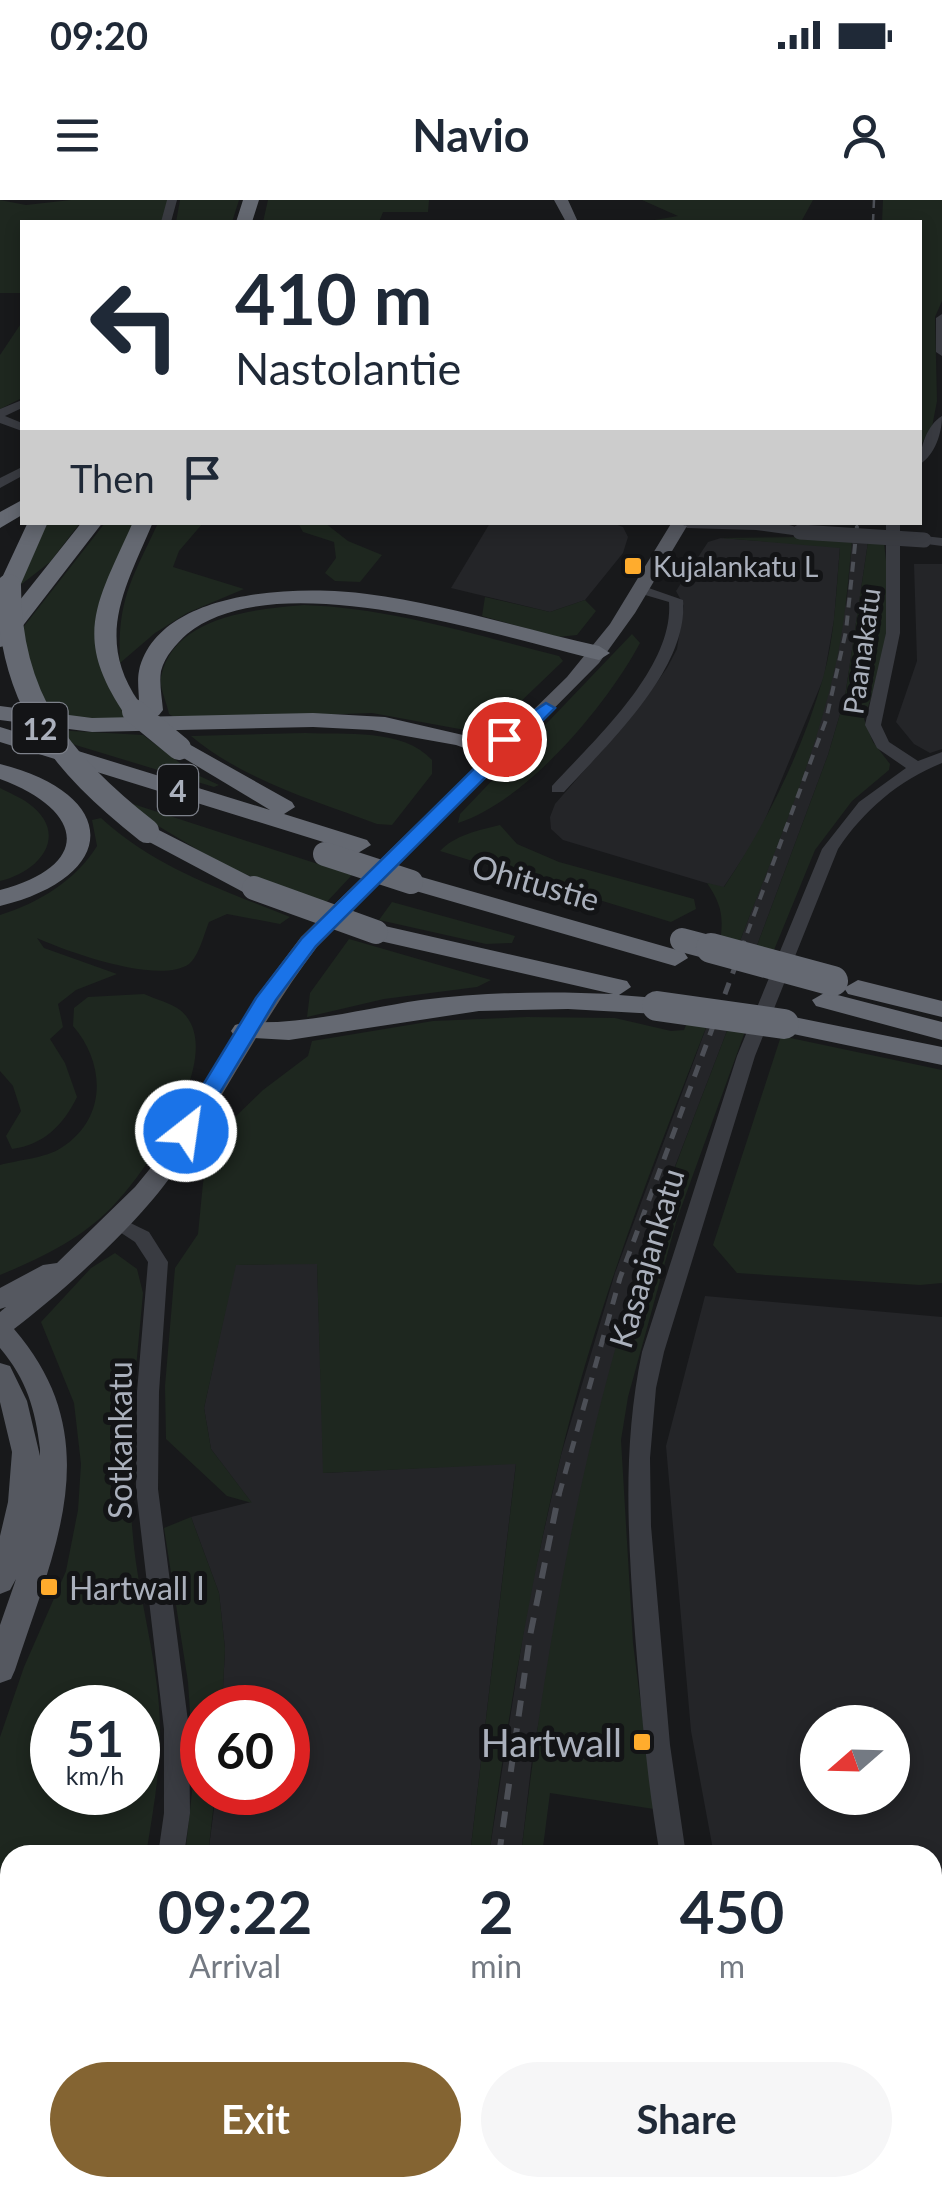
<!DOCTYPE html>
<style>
body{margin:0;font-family:Lato,sans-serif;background:#f6f6f7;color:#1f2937;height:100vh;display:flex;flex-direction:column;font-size:38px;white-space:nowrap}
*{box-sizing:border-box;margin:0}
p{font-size:32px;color:#747a83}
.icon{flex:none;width:55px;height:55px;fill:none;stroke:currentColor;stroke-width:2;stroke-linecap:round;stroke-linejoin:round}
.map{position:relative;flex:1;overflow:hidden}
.panel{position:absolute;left:0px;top:1645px;width:942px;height:352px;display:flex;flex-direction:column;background:#fff;border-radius:30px 30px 0 0;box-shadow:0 5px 15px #0003}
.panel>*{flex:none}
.hud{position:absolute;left:20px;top:20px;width:902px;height:305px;border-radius:0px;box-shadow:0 5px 15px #0003;background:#fff;color:#1f2937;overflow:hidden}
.needle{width:65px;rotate:250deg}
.fabs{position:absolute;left:800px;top:1505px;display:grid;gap:20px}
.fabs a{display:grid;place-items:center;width:110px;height:110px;border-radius:50%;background:#fff;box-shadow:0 5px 15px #0003;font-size:50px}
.speed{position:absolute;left:30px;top:1485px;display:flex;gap:20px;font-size:50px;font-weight:700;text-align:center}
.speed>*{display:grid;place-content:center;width:130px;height:130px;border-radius:50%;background:#fff;box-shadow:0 5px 15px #0003;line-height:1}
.speed small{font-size:25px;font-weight:400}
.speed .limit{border:15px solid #d22;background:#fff;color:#111}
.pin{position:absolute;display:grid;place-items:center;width:85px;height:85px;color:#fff;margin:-42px;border:5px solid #fff;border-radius:50%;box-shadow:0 2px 10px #0007}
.me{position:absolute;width:110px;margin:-55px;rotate:30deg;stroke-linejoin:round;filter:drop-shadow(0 0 8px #0008)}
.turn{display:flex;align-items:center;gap:35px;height:210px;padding:0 50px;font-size:45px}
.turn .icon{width:130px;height:130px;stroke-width:2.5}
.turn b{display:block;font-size:70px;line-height:85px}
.then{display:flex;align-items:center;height:95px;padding:0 50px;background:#0003;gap:20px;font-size:38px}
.eta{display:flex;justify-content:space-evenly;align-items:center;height:170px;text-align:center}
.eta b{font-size:60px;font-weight:700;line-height:70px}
.button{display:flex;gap:20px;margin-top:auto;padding:20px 50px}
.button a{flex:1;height:115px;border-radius:60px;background:#846432;color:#fff;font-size:40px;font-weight:700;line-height:115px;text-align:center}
.button a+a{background:#f6f6f7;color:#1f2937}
.status{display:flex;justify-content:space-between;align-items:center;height:70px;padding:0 50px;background:#fff;direction:ltr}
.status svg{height:28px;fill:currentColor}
header{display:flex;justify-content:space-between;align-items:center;height:130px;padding:0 50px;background:#fff;font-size:45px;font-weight:700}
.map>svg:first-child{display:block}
.built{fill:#242528;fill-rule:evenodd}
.green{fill:#1e271f;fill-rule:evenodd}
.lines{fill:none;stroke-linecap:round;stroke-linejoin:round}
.minor{fill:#393b41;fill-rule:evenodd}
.major{fill:#555860;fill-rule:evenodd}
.highway{fill:#656972;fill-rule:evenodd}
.rail-far3{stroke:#4c4f56;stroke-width:2.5;stroke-dasharray:8 6;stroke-linecap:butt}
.rail-far2{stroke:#4c4f56;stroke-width:4;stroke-dasharray:10 8;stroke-linecap:butt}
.rail-far1{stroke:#4c4f56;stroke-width:5;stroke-dasharray:12 10;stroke-linecap:butt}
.rail{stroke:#4c4f56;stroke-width:6;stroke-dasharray:16 12;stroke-linecap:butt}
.minor-bridge{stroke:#393b41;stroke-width:15}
.highway-bridge-far1{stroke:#656972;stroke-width:24}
.highway-bridge{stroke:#656972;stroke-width:30}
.route{fill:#1a73e8;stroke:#114b97;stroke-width:2.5}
.poi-dot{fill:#ffac2d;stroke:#131416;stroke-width:4}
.labels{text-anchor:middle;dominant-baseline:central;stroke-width:10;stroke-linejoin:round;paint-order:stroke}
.far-poi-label{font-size:28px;fill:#aab0bc;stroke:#131416;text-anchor:start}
.far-street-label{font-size:28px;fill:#aab0bc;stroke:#131416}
.shield{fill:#131416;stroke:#7d818a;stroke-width:2.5}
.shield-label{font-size:30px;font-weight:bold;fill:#aab0bc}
.street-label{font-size:32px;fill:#aab0bc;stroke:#131416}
.poi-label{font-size:32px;fill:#aab0bc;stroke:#131416;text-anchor:start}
.near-poi-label{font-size:38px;fill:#aab0bc;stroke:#131416;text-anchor:end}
</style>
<div class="status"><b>09:20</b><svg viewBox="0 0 49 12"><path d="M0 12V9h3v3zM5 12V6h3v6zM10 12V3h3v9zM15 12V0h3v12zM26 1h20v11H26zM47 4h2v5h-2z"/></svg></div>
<header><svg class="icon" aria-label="menu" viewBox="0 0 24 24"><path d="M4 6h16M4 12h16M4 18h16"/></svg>Navio<svg class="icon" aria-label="person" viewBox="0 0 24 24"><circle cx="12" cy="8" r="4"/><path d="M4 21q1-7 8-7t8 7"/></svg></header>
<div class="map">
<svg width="942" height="1997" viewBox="0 0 942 1997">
<rect width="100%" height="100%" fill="#18191b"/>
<path class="built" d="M490,323H612L623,327L628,337L623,353L585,400L550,412L451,388Z
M721,338L840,347L834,420L824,477L759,634L723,688L563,640L551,629L550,617L555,604L638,509L667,468L677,449L684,406L676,391L708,342Z
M852,341L868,342L845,497L828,555L755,751L738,746L805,570L847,398Z
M914,364H942V549L930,553L914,544L896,522L917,461Z
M709,820L730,823L669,982L623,1123L533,1550L521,1655H489L528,1402L561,1255L615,1073Z
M317,1063L324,1273L516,1263L470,1655H208L216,1593L288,1592V1508L222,1507L225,1449L219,1393L191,1317L251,1302L211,1249L204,1208L235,1065Z
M705,1096L942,1117V1997H812L806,1988H932V1655H714L691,1531L666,1246ZM818,1522H892V1598H818Z
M69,1988H439L438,1997H75Z
M541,1988H717L721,1997H540Z"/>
<path class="green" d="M0,0L26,5L71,0H168L162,22H22V93H0Z
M180,0H239L232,22H176Z
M268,0H429L428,12H383L379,22H263Z
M642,0H813L801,22H643L678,16Z
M883,0H942V101L935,117L937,201L932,227L920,246V22H882Z
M22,122V198L0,209V155Z
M45,323H80L50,362L18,387Z
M105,323H136C105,405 69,446 136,522L41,514L14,439Z
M158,323H203L179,351L173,367L244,389L187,413L155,433L120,463C117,399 132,379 158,323Z
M298,323H325L348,341L382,355L360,382L335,381L325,373L336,358L334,342L303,332Z
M799,337L852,341C848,382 845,423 836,463C815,560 773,654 738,746L720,742C724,715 721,704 707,683L724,687C766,624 802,552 823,478C835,437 836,391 840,348L721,338Z
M868,342L884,343L890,395L883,462L864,519L873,542L890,564L889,570L852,601L815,650L772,755L755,751L828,555L845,497Z
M485,397L550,412L585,400L596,411L577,435L558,437L482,416Z
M304,405C391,408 475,435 559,456L563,461L493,528L465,530L372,513L179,520L169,514C167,503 159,487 161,477C173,416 256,409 304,405Z
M632,434L640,443C607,505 526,602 458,623L460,614Z
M54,530L143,535L193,573L219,585L214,587L59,540Z
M305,533C345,535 403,528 432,560V574L392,625L377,624C312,600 244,580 191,536Z
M0,588C9,593 20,597 28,603C71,634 40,672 0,681Z
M133,604L352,675L323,706L223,665L135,612Z
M101,618C157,669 221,689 290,717L280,724L227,714L209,722C204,734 199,756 189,764C159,785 68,752 37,738L44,748L117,774L76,790L58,804L63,827L50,839L65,863L77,897C64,924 44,945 12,949L6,936L21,911L13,886L0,871V715C39,703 76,680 97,646L92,620Z
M500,625L517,644L559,662L694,699L696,709L671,722L440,651C455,635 479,630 500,625Z
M392,702L515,736L512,743L486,744L379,720Z
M349,739L491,780L477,787L384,799L307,817L310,793Z
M144,794C155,799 171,803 180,810C231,851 145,974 112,1007C81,1039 41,1058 0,1075V965C18,960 46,958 61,948C107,919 106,864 73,826L74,808L88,797Z
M690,816L709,820C653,963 596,1108 560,1259C529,1389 507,1522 489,1655H470L516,1264L323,1273L317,1064L236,1065L204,1208L211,1249L252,1303L227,1296L166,1239L165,1186L175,1068L198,1034L203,983L211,951L231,921L263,890L308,856L312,841L433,821L527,817L615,818L671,831L684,830Z
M730,823L747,826L677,1019L628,1197L621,1240L633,1443L654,1609L550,1593L542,1655H521C542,1476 572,1298 622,1125C652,1022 692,923 730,823Z
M781,836L942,870V1083L920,1085L737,1073L713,1045Z
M115,1053L137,1069L143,1093C136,1174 125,1255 133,1337C139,1405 162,1472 160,1541C159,1579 152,1618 146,1655H10V1890L0,1861V1537L24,1467L66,1371L78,1310L81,1264L74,1203L41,1122L91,1068ZM52,1508H138V1592H52Z
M191,1317L219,1393L225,1449L222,1507L202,1508V1592L215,1593L208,1655H185L194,1574L188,1482L164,1328Z"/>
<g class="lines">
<path class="minor" d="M167,0H177L171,22H161Z
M942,114V156L936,152V118Z
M22,200V208L5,216L22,223V231L0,223V209Z
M942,216C942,233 935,255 920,264C920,247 927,225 942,216Z
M22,267V276L0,288V278Z
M681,322C714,322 780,315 807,332L800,336L756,330L687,328Z
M886,322H900V433L881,525L889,542L918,561L942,552V563C898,581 864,610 838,649L755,856L664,1152L656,1188L650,1258L651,1326L670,1545L686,1655H660C647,1582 641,1508 635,1434C628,1338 622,1247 642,1152L737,856L822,649L859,602L906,568L877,548L865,525L886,433Z
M924,336L942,338V346L919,343V337Z
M640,385L683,400C689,469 608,544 564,592H552V586C594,540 674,468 669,402L635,392V386Z
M116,1016L149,1032L168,1062L159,1192L158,1289L189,1529L190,1613L184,1655H158L164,1613V1529L136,1289L137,1192L148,1062L135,1042L106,1023L109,1018Z
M744,1988H774L778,1997H748Z"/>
<path class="major" d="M554,0H568L578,22H566Z
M672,322L687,326L635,413L599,463L317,747C264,817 225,894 177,967C144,1019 64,1091 14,1129C109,1239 55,1348 15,1470L11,1479L0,1483V1425L14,1385L16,1379L10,1390L0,1394V1336L8,1302L12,1252L0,1202V1163L10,1166L27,1201L40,1256V1249C35,1209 27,1180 0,1148V1112L6,1107L0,1109V1088L43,1065L57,1063L135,987L158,959L256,797L301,737L567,477L610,424Z"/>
<path class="highway" d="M243,0H259L252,22H236Z
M22,300V315L0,328V312Z
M28,322H48L20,386L9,392L1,391L0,382Z
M82,322H103L8,445L0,447V425Z
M133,322H153C126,387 94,437 139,502C139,493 137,480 139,471C158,388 301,385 367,394C445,404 523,429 599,446L610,453L599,460C497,436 275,362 187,434C176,444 165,456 161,471C159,483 162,498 163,510L159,515L126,516C71,436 97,403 133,322Z
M0,506L92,518L313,513L385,517L489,541L507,562L495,569L487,567L473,551L456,545L372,530L313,527L92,532L0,520Z
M0,527L270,610L167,548L171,543H187L292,602L295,607L284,614L367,640L371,645L358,653L349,650L0,542Z
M0,564C120,594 121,676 0,706V690C94,665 84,610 0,579Z
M147,624L263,683L267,688L254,696L245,693L138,636L135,631Z
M411,674L684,752L688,758L675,766L402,687L398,682L402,677Z
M376,724L627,781L631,787L619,795L657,798L671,806L657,814L568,809L479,811L289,840L235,837L231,831L235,825L245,822C305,825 361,809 421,800C484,792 549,791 613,794L367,738L363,732L367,726Z
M858,780L942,801V817L848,794L844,788Z
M826,792L942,822V840L816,806L812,800Z
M784,815L942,847V865L774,830L770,824L774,818Z"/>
<path class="rail-far3" d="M873,22L874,0
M857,328V322"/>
<path class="rail-far2" d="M741,750L826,520L846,431L857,326"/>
<path class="rail-far1" d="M559,1295L620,1078L742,748"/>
<path class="rail" d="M499,1655L530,1436L559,1293
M0,1911L10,1941
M23,1988L26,1997
M470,1988V1997"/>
<path class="minor-bridge" d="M800,332L924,340"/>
<path class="highway-bridge-far1" d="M9,386C9,500 61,563 147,631
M134,511L179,548
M325,654L411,682
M254,688L376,732
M682,740L720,750"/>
<path class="highway-bridge" d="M711,748L833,781
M657,806L784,824"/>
</g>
<path class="route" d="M546,503L555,508L552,511L316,746L276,800L194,936H178L175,931L256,798L302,738L500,543L496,539L498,535Z"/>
<g class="poi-dot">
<rect x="623" y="356" width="20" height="20" rx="5"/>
<rect x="39" y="1377" width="20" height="20" rx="5"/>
<rect x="632" y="1532" width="20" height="20" rx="5"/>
</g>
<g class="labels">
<g class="far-poi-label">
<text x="653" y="366">Kujalankatu L</text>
</g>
<g class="far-street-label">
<text transform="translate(861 451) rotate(-82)">Paanakatu</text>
</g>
<g class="shield">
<rect x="12.5" y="503" width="55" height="50" rx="8"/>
<rect x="158" y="565" width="40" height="50" rx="8"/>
</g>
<g class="shield-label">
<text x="40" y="528">12</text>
<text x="178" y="590">4</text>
</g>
<g class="street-label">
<text transform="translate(536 682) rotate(16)">Ohitustie</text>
<text transform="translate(646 1058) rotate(-73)">Kasaajankatu</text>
<text transform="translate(119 1240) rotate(-90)">Sotkankatu</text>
</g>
<g class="poi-label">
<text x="69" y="1387">Hartwall I</text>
</g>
<g class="near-poi-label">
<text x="622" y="1542">Hartwall</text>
</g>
</g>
</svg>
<div class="fabs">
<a><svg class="needle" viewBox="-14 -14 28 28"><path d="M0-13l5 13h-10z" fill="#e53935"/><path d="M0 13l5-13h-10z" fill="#747a83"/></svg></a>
</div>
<div class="speed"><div>51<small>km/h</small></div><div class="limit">60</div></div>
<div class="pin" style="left:504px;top:539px;background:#d93025"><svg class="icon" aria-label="arrive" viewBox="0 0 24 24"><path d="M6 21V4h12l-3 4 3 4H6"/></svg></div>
<svg class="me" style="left:186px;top:931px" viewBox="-20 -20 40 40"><circle r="17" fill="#1a73e8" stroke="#fff" stroke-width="3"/><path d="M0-11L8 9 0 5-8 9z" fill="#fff"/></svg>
<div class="hud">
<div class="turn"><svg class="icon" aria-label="left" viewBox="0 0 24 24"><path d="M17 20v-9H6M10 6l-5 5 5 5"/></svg><div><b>410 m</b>Nastolantie</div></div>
<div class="then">Then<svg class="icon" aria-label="arrive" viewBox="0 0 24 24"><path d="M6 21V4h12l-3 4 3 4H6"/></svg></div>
</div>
<section class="panel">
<div class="eta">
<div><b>09:22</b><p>Arrival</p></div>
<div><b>2</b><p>min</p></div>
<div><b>450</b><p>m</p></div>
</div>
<div class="button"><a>Exit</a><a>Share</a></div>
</section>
</div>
